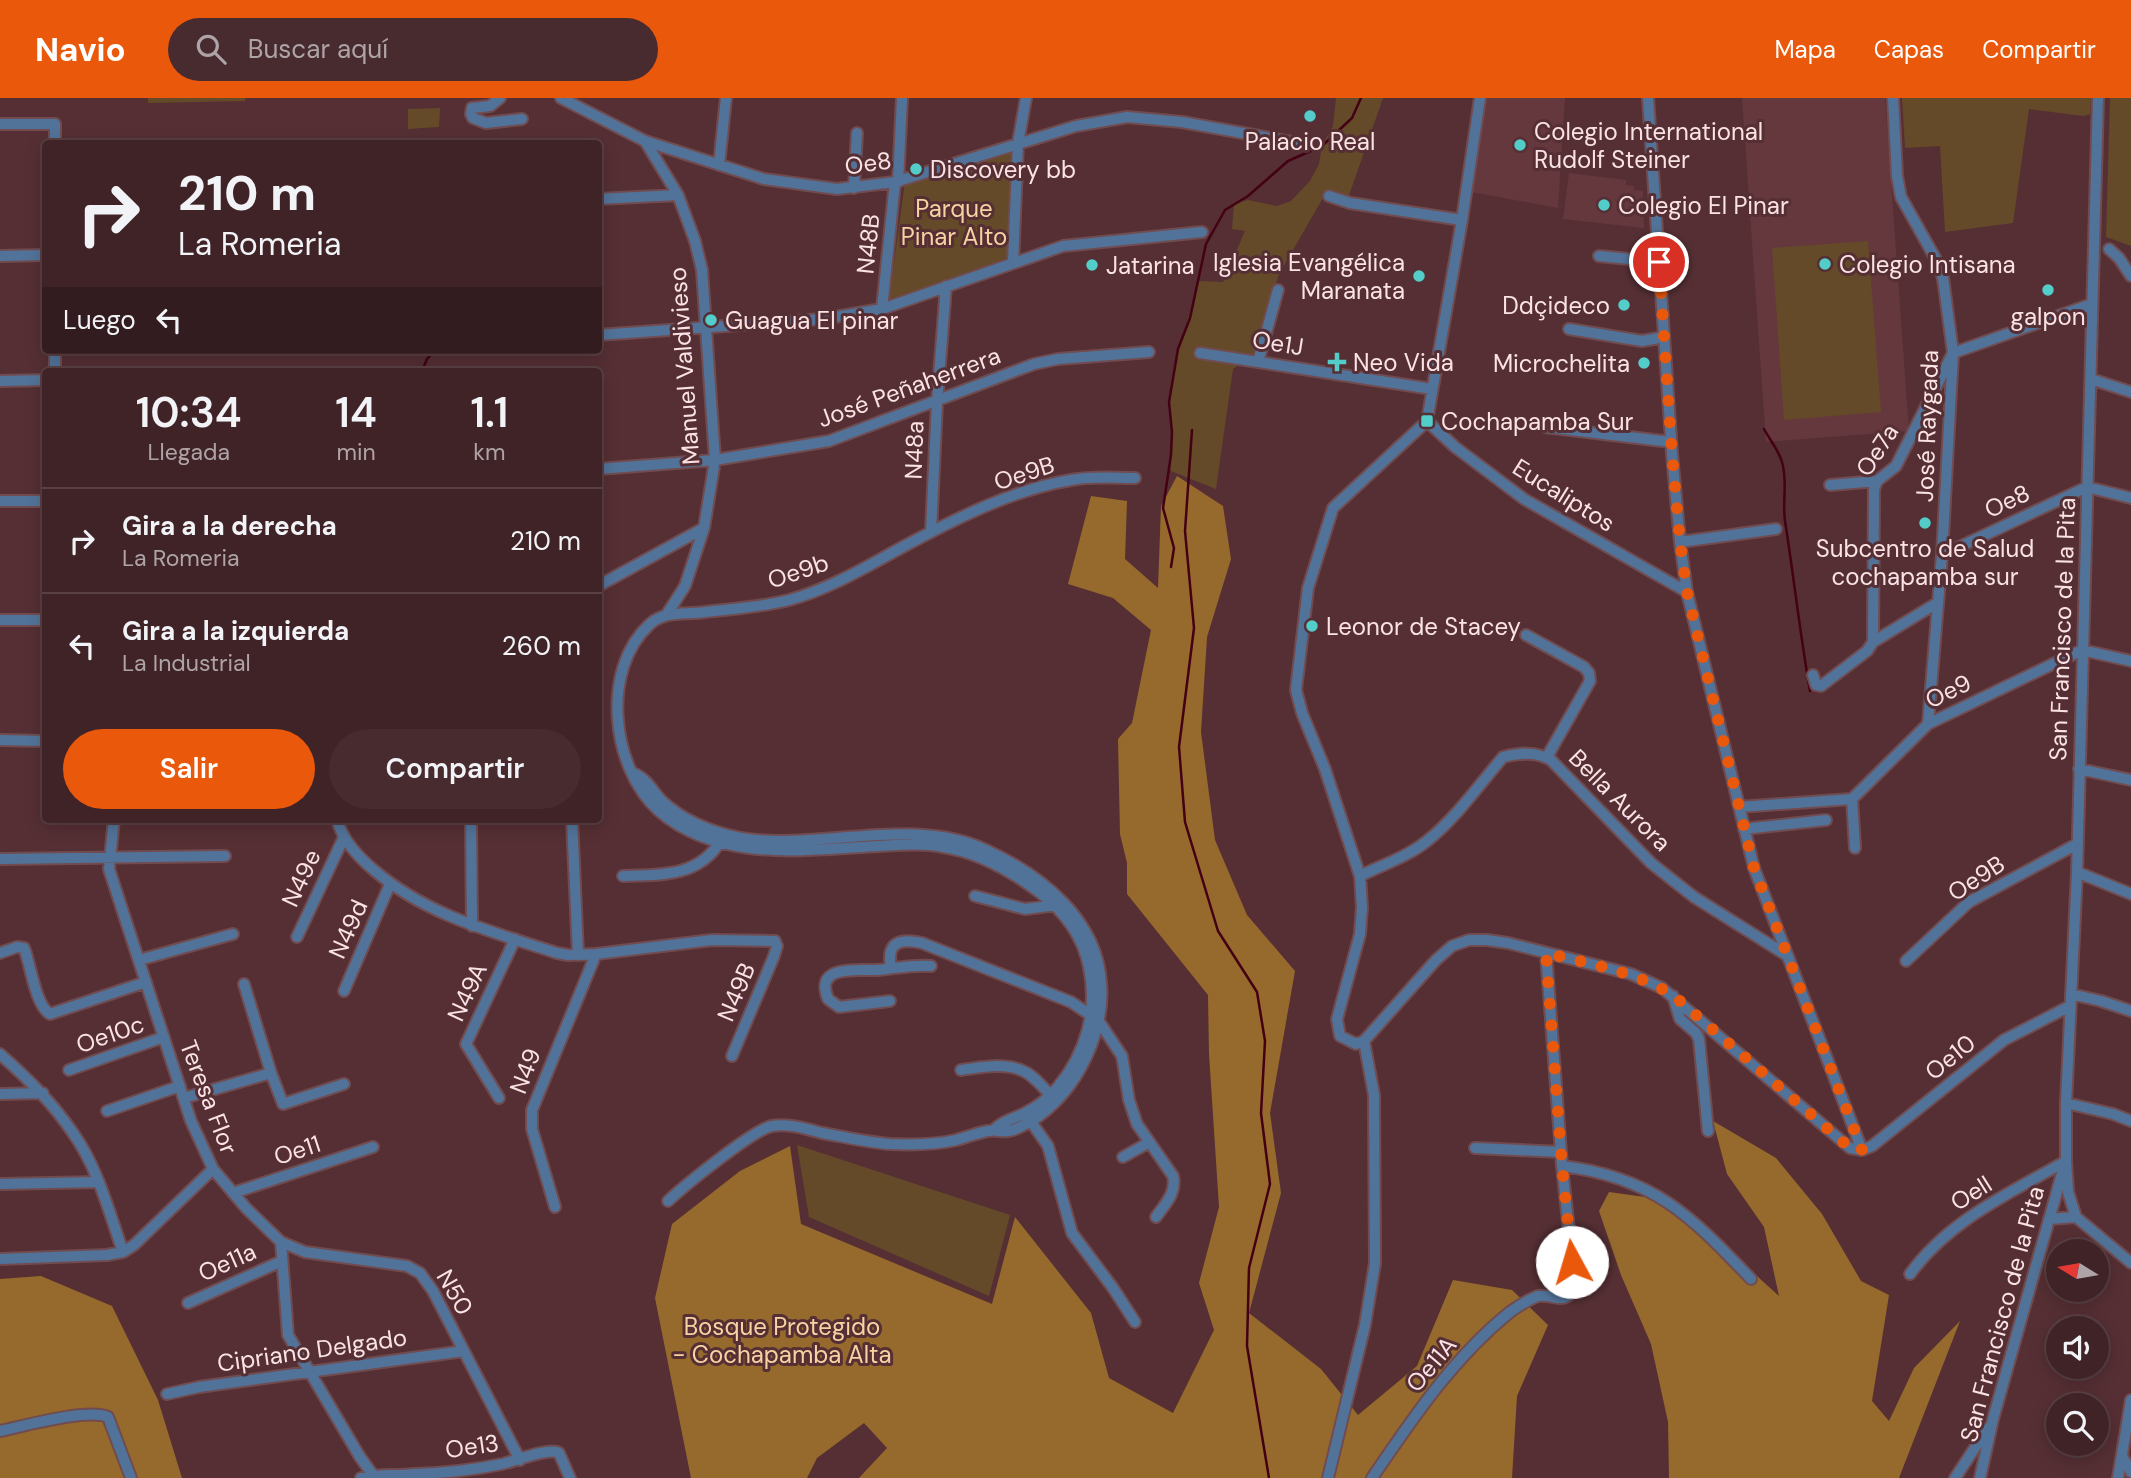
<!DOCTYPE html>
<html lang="es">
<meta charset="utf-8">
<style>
body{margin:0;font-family:"DM Sans",sans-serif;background:#472b2f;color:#f1f3f6;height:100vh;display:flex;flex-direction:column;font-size:26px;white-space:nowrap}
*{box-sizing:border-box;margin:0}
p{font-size:23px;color:#aea4a7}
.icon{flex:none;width:38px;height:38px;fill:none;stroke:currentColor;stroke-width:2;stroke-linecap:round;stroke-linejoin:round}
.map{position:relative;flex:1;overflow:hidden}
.drawer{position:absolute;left:42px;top:270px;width:560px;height:455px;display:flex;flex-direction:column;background:#402327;border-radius:7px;box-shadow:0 4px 18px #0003,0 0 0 2px #594044}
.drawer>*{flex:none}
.guide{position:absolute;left:42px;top:42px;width:560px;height:214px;border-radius:7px;box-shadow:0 4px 18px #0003,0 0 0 2px #594044;background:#402327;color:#f1f3f6;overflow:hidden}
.needle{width:46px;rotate:281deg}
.tools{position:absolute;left:2046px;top:1141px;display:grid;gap:14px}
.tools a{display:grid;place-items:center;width:63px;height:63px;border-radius:50%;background:#402327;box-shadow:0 4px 18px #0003,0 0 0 2px #594044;font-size:35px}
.pin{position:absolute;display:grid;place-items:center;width:60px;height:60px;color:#fff;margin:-30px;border:4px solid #fff;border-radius:50%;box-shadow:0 2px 7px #0007}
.me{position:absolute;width:77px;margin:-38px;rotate:354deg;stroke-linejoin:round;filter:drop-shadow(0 0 5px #0008)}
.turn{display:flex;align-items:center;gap:24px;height:147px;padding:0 21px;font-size:32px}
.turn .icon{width:91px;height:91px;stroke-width:2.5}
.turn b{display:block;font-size:49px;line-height:60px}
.then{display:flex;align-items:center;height:66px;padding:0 21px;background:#0003;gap:14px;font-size:26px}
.eta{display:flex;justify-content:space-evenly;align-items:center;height:119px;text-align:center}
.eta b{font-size:42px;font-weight:600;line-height:49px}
.primary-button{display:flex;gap:14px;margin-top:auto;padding:14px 21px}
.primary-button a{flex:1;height:80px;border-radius:42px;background:#ea580c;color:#fff;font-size:28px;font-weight:600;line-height:80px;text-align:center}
.primary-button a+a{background:#472b2f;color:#f1f3f6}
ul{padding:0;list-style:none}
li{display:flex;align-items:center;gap:21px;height:105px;padding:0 21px;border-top:2px solid #594044}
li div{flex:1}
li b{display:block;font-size:26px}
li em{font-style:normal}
header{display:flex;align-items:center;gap:42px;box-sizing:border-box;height:98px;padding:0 35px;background:#ea580c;color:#fff}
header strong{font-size:33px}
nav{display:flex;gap:38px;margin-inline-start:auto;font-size:24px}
.search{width:490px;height:63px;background:#472b2f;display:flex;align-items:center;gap:18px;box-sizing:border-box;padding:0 24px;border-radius:38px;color:#aea4a7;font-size:26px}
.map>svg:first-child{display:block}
.built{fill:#65383e}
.green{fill:#644a29}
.forest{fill:#966a2d}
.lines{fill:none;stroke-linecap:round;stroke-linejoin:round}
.stream{stroke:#430113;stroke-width:2.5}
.street-casing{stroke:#704c50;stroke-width:14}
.street{stroke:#527399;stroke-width:10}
.route{stroke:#ea580c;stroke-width:12;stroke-dasharray:0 21.6}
.poi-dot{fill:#53cdca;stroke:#552f34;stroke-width:2.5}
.labels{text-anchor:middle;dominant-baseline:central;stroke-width:6;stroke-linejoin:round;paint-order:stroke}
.poi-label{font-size:24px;fill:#fbe3e5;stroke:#552f34;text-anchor:start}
.street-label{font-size:24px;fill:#fbe3e5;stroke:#552f34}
.park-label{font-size:24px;fill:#f8d2a2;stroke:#552f34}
</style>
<header>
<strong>Navio</strong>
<div class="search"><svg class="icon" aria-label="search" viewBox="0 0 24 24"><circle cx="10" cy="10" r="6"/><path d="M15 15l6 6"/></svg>Buscar aquí</div>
<nav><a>Mapa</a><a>Capas</a><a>Compartir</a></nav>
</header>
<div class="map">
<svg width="2131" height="1380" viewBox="0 0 2131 1380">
<rect width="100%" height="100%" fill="#552f34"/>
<path class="built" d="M1485,0H1565L1558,110L1471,94Z
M1742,0H1885L1909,333L1766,344Z
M1569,75L1626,82V87L1634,88V92L1643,93L1644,130L1563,121Z"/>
<path class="green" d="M148,0H245V3L148,5Z
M1336,0H1383L1347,103L1327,93L1279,176L1252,258L1233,271L1216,391L1171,373C1168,361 1172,348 1172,336C1172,325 1169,314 1169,303C1171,261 1190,223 1198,183L1223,184L1245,133L1232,131L1234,106L1248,102L1277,108L1291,103L1310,83L1319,66L1322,48L1333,28Z
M1902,0H2091L2090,16L2083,18L2029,11L2013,125L1945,134L1940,48L1905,50Z
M2110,0H2131V148L2106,139Z
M440,10L439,29L408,31V11Z
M1013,50L1007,160L888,209L905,83Z
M1868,143L1881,314L1784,322L1772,150Z
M797,1047L1010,1117L989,1198L809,1119Z"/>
<path class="forest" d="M1177,378L1223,408L1231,461L1207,539L1201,634L1215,742L1247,817L1295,873L1270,1015L1281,1095L1249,1215L1321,1271L1358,1317L1417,1268L1453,1182L1512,1192L1548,1227L1517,1298L1512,1380H859L887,1350L864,1325L817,1360L807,1380H691L655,1200L672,1126L740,1073L790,1048L801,1126L992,1206L1015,1119L1091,1215L1109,1280L1173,1315L1214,1232L1199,1185L1219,1109L1209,956L1208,897L1127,796V765L1120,736L1118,641L1132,625L1151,532L1113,500L1068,486L1091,398L1127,403L1125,461L1158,490L1161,408Z
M1713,1023L1776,1060L1822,1116L1861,1183L1889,1197L1872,1303L1889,1323L1914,1270L1960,1223L1899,1380H1669L1668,1324L1651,1246L1621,1177L1599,1113L1609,1094L1674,1103L1779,1198L1764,1129L1727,1076Z
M41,1178L112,1208L158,1302L182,1380H0V1181Z"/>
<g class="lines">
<path class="stream" d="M422,273L427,261L435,252
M1764,331C1770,342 1779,353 1782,364C1788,384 1782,403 1785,423C1794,480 1800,536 1810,593
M1192,332L1185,433L1194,530L1179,649L1185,724L1218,833L1257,894L1265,943L1261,1015L1270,1086L1249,1170L1247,1248L1269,1380
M1171,469L1174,450L1163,410L1171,357L1172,334L1169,304L1178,251L1190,220L1206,146L1225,112L1248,98L1288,63L1322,48L1352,20L1361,0"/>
<g class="street-casing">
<path id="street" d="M500,0L490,8L472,10L471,16L473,20L486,25L522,21
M561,0L645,43L764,81L837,91L895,84L1076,28L1127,19L1182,24L1303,46
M1648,0L1672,356L1680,444L1687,494L1754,770L1862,1052
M1893,0L1897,78L1901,99L1938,165L1943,180L1953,255L1942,457L1928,626
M2098,0L2077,774L2066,1005V1063L2068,1094L2076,1119L2131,1165
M0,26H55V46
M645,43L678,97L695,143L702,172L715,362L704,430L685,488L667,516
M719,67L726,0
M898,84L902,0
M854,90L857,35
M1329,98L1350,105L1462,122
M598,101L678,97
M2109,151L2119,160L2131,178
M0,158L46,157
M1599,158L1659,164
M1013,164L1018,45L1026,0
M882,211L895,84
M1569,231L1642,243L1664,239
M598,237L823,221L882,211L1063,148L1202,134
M1200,255L1432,291
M1258,264L1278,192
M55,273V252
M2091,281L2131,294
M0,283L46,282
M1427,323L1455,349L1524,401L1687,494
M1545,329L1671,344
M598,371L715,362L829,343L1034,266L1058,261L1149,254
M1830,387L1877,383
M0,403H46
M931,434L937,304L946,188
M1680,444L1776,431
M1942,457L2087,389L2131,400
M598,488L704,430
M0,522H46
M1526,537L1584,569L1589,575L1590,583L1547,659
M1873,544L1937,505
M1813,577L1816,587L1821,588L1867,553L1873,544L1874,391L1877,383L1896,368L1953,255L2092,206
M0,642L46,643
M2079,671L2131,682
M633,675C646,680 652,692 661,702C683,723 711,734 741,740C819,753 913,717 986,752C1041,777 1097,821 1101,885C1106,939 1070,1007 1020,1029C1004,1037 1001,1031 988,1033C977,1035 967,1039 956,1042C934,1047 910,1047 889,1046C866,1044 844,1039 822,1035C807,1031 788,1025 772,1028C754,1031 684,1088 668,1103
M1739,709L1852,701
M114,721L109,771L191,1023L213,1071L246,1110L281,1144L305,1154L407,1168L420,1175L433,1193L520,1362
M337,721C342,742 358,759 375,773C428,818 493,834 557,855L568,857L596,856L712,842L775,843L777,848L774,858L732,958
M471,721L472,828
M572,721L578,857
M1744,731L1826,722
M1855,750L1852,701L1928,626L2082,552L2131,563
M0,761L225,758
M2077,774L2131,796
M623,778C660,777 698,779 720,744
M1360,778C1382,767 1407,759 1427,743C1456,720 1479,687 1503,659C1519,655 1536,653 1551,662L1651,765L1694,799L1788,858
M975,798L1025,811L1057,807
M297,839L344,739
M0,855L17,849L24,850C31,867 35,907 50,916L146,884
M139,862L233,836
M1906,863L1969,804L2077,746
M890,870C891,864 889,858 891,853C895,840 912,843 922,845L1071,904L1098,922L1122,958L1129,1002L1137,1026L1173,1078C1177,1095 1165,1106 1156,1119
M244,886L271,975L283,1006L344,986
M344,893L390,786
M2071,896L2101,903L2131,913
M1673,898L1680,921L1696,935L1699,941L1708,1033
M890,903L839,909L828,901C814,866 857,873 876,872C895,871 911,866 931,868
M1364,943L1356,946L1340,938L1337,921L1360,836L1362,809L1360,778L1325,671L1302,615L1296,592L1308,490L1333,410L1427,323L1462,122L1480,0
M1364,943L1436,862L1452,848L1469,842H1487L1508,845L1631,876L1662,890L1850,1050L1862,1052L1872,1048L2004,942L2070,908
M0,956C27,980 52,1004 73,1035C98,1070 109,1114 123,1154
M69,972L164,939
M961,972C980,969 1003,965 1021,972C1035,977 1044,992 1055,1001
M0,996L43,995
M184,1000L271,975
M499,1000L466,946L515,841
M2066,1005L2113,1016L2131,1023
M107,1013L180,988
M1027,1018L1048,1048L1072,1135L1113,1190L1135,1224
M994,1032C1002,1023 1013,1021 1025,1015C1037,1009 1049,1000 1058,989C1086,955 1098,913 1089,869C1083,839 1064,813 1039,794C1011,773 977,754 943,749C922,745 900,747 879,748C806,752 719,765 659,713C611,670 600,571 650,526C665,512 686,517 705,514C732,511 762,509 789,502C833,490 872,465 912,444C961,418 1016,391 1071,382C1092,378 1114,380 1135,380
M1475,1050L1561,1054
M1123,1059L1148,1045
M1562,1068C1653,1079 1690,1117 1751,1181
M0,1086L99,1084
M233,1095L373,1049
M555,1109L532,1031V1012L596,856
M2049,1121L2076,1119
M281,1144L288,1237L360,1359L373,1377
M0,1161L107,1157L123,1154L134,1147L213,1071
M1910,1176C1949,1122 2010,1095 2066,1063
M188,1205L282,1163
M167,1296L199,1289L464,1253
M0,1333C24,1328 88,1310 108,1319L131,1380
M2122,1358L2131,1374
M361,1380C379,1376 397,1378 415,1376C444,1375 473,1372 502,1366C515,1363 549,1349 559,1355L570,1380
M1328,1380L1365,1227L1375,1165L1374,997L1364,943
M1372,1380C1413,1320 1453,1260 1510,1214C1517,1209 1530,1201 1538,1198C1554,1195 1565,1210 1575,1188L1562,1068L1546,855
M1955,1380L1988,1330
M1980,1380L1993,1321L2063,1072
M2118,1380L2131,1302"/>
</g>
<use href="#street" class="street"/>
</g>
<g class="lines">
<path class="route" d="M1572,1164L1562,1068L1546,855C1590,866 1635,873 1674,898L1850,1050L1862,1052L1754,770L1687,494L1680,444L1672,356L1659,164"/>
</g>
<g class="poi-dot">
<circle cx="1310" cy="18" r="7"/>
<circle cx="1520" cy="47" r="7"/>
<circle cx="916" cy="71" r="7"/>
<circle cx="1604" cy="107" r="7"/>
<circle cx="1825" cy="166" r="7"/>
<circle cx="1092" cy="167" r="7"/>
<circle cx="1419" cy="178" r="7"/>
<circle cx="2048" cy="192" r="7"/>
<circle cx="1624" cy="207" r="7"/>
<circle cx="711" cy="222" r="7"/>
<path d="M1333.5 253.5h7v7h7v7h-7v7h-7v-7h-7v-7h7z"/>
<circle cx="1644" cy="265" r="7"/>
<rect x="1420" y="316" width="14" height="14" rx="3.5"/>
<circle cx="1925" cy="425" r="7"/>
<circle cx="1312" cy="528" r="7"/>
</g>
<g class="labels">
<g class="poi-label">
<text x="1534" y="33">Colegio International<tspan x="1534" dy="28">Rudolf Steiner</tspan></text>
<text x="1310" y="43" text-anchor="middle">Palacio Real</text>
<text x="930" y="71">Discovery bb</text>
<text x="1618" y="107">Colegio El Pinar</text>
<text x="1405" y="164" text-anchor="end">Iglesia Evangélica<tspan x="1405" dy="28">Maranata</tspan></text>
<text x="1839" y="166">Colegio Intisana</text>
<text x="1106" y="167">Jatarina</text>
<text x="1610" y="207" text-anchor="end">Ddçideco</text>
<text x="2048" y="218" text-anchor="middle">galpon</text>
<text x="725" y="222">Guagua El pinar</text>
<text x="1353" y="264">Neo Vida</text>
<text x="1630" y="265" text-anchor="end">Microchelita</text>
<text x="1441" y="323">Cochapamba Sur</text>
<text x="1925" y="450" text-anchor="middle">Subcentro de Salud<tspan x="1925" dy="28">cochapamba sur</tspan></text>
<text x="1326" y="528">Leonor de Stacey</text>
</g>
<g class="street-label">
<text transform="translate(868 65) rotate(-8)">Oe8</text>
<text transform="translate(868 146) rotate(-84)">N48B</text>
<text transform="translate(1278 245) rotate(9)">Oe1J</text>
<text transform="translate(684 268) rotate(-94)">Manuel Valdivieso</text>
<text transform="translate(909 289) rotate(-20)">José Peñaherrera</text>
<text transform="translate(1927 328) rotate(-88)">José Raygada</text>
<text transform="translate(914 352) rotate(-88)">N48a</text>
<text transform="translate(1877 352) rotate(-57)">Oe7a</text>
<text transform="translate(1024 375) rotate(-18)">Oe9B</text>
<text transform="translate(1564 397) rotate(32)">Eucaliptos</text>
<text transform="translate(2007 403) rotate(-25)">Oe8</text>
<text transform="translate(798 473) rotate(-18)">Oe9b</text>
<text transform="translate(2062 531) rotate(-88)">San Francisco de la Pita</text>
<text transform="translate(1948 593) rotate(-26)">Oe9</text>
<text transform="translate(1620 702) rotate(45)">Bella Aurora</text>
<text transform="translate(301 780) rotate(-65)">N49e</text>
<text transform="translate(1976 780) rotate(-33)">Oe9B</text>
<text transform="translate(348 831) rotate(-66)">N49d</text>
<text transform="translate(467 894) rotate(-65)">N49A</text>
<text transform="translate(736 894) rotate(-67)">N49B</text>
<text transform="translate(110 936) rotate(-19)">Oe10c</text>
<text transform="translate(1950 959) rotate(-39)">Oe10</text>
<text transform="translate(525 973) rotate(-69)">N49</text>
<text transform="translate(209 999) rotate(69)">Teresa Flor</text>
<text transform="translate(297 1052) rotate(-18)">Oe11</text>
<text transform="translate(1971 1095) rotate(-32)">Oell</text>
<text transform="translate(227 1164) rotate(-24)">Oe11a</text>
<text transform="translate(455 1194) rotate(60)">N50</text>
<text transform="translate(2002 1216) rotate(-75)">San Francisco de la Pita</text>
<text transform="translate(312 1252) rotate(-8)">Cipriano Delgado</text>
<text transform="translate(1431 1266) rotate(-50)">Oe11A</text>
<text transform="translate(472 1348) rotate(-8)">Oe13</text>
</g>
<g class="park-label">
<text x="954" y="110">Parque<tspan x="954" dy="28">Pinar Alto</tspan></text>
<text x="782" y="1228">Bosque Protegido<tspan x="782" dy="28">- Cochapamba Alta</tspan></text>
</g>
</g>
</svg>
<div class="tools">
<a><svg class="needle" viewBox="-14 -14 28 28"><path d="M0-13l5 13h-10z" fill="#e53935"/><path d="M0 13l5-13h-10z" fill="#aea4a7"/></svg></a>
<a><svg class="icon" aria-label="sound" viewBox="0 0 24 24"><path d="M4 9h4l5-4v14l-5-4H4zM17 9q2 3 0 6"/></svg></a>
<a><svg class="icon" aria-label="search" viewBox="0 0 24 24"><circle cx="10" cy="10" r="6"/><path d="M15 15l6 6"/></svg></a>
</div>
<div class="pin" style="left:1659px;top:164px;background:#d93025"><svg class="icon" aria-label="arrive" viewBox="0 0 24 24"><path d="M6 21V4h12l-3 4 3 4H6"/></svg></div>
<svg class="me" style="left:1572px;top:1164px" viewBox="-20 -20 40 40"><circle r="19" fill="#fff"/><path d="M0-13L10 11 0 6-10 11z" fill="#ea580c"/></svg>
<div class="guide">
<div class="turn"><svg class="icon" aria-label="right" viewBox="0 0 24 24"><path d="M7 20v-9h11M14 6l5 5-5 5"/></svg><div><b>210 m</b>La Romeria</div></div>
<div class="then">Luego<svg class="icon" aria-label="left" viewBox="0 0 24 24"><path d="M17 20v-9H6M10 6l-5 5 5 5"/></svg></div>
</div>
<section class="drawer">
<div class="eta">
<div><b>10:34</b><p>Llegada</p></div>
<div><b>14</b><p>min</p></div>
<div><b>1.1</b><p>km</p></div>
</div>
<ul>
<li><svg class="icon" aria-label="right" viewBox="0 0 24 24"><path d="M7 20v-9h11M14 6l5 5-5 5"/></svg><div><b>Gira a la derecha</b><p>La Romeria</p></div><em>210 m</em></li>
<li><svg class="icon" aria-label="left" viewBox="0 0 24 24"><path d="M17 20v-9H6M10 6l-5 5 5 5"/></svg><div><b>Gira a la izquierda</b><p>La Industrial</p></div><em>260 m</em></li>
</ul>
<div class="primary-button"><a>Salir</a><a>Compartir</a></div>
</section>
</div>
